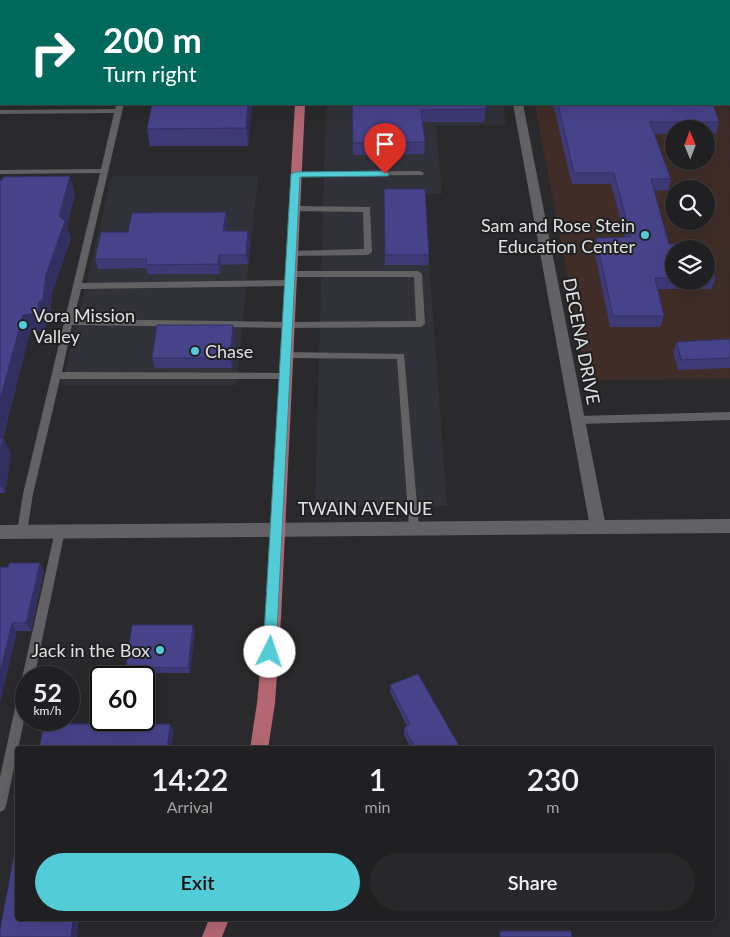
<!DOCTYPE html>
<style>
body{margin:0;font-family:Lato,sans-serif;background:#28282a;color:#f1f3f6;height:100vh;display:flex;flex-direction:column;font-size:19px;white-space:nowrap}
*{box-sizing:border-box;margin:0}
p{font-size:16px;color:#a2a3a5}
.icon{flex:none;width:28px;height:28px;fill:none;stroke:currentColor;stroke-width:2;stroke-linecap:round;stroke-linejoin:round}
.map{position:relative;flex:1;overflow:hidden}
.details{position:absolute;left:15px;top:746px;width:700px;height:175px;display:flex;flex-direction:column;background:#202022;border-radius:5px;box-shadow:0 5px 20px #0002,0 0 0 1px #3d3e40}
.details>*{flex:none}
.guide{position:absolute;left:0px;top:0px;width:730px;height:105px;box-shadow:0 5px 20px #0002,0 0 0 1px #3d3e40;background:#00695c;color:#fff;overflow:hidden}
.needle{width:32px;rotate:359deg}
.fabs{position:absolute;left:665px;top:120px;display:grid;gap:10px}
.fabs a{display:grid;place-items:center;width:50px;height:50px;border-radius:50%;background:#202022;box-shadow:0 5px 20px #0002,0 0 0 1px #3d3e40;font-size:25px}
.speed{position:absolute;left:15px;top:666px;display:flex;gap:10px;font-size:25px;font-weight:700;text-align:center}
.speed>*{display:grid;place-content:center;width:65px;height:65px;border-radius:50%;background:#202022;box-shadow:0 5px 20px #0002,0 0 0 1px #3d3e40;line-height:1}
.speed small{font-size:12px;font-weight:400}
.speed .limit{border:2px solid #111;border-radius:8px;background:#fff;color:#111}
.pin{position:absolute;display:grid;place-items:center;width:42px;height:42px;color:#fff;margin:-51px -21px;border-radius:50% 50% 50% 0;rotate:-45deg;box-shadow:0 0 5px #0007}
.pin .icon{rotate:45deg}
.me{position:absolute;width:55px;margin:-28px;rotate:4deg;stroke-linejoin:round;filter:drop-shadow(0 0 4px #0008)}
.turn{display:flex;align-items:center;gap:18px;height:105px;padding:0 20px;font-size:22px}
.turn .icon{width:65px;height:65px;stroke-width:2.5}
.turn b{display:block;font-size:35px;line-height:42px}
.eta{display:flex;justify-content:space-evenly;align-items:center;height:85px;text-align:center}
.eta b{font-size:30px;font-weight:600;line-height:35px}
.cta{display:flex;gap:10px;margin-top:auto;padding:10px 20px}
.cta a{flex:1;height:58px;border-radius:30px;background:#52ccd6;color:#111;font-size:20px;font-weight:600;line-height:58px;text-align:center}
.cta a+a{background:#28282a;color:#f1f3f6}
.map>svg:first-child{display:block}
.built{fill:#31313a}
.education{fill:#402d27;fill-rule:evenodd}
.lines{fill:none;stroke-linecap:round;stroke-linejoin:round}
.lane{fill:#626265;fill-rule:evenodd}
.street{fill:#626265;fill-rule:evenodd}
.secondary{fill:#626265;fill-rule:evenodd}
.primary{fill:#b46773;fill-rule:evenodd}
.wall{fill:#3d3a77}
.shaded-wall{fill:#322f61}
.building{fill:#47438a;stroke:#322f61}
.route{fill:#52ccd6;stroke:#35858b}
.poi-dot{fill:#52ccd6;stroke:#202023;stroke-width:2}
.labels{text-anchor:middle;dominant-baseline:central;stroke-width:4;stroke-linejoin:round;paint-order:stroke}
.poi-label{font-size:18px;fill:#e0e0e2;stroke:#202023;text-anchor:end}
.street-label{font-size:18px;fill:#e0e0e2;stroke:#202023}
</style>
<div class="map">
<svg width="730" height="937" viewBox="0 0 730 937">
<rect width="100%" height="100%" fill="#2a2a2d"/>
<path class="built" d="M326,104H503L506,125L436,126L442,194H424L447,506L315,507Z
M112,176H258L236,385H62Z"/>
<path class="education" d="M729,87L730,379L587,380L535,104H729ZM674,129H706V161H674ZM674,189H706V221H674ZM674,249H706V281H674Z"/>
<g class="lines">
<path class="lane" d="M141,0H147V1H141Z
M172,0H178V1H172Z
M729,95H730V99H729Z
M117,104H124L82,283L290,280L294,283L290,286L81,289L74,319L288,322L416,321L414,277H291L287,274L291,271H418L422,274L425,324L421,327L288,328L72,325L62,372L285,373L290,376L285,379H60L33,494L27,532L26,535L22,536L18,535L17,532L23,494L100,173L0,174V170L101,169L114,113L0,114V110L115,109Z
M420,171L424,173L423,175L296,176L292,174L296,172Z
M294,206L370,207L372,252L368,255L289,256V252L292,251L364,249L363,212L291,211L290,209Z
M286,352L404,354L419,528L418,531L414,532L410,531L409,528L397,359L286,358L281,355Z
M730,412V420L578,424L573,420L578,416Z
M60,527L64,528L65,531L34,678H26V711L6,806L4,810L0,812V777L20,685L23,681L22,678L55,531L56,528Z"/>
<path class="street" d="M494,0H504V1H494Z
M513,104H523L606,527L604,532L598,534L592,532L590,527Z"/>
<path class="secondary" d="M730,519V533L0,539V525Z"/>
<path class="primary" d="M300,0H310V1H300Z
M295,104H305L281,618L275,703L268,749H250L257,703L265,618Z
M209,919H229L222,937H202Z"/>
</g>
<path class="wall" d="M0,6H1V91H0Z
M252,104L248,146H150L147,129Z
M352,104L486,109L484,122H423L425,142L424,154L353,155Z
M553,104H713L719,122L716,134H706V129H674V134H654L671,179L668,190L654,191L669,244L674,249V281H706V263L716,278L711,289H658L664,316L660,327H610L594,249L596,238L625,237L611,184H572Z
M0,180L75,194L67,227L71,238L52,293L50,318L46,319L45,330L30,332L3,438L11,454L5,493H0Z
M384,189L429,255L428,265H385Z
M226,212L227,222L226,231L250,240L248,264L221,265L220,274H148L146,268L98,269L95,259Z
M235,335L232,368H155L152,358Z
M730,339V368L678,370L673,352L677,342Z
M0,567L44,571L31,631H17L0,703Z
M193,625L195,630L190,673H128L126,667Z
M390,685L461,749H411L404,735V728L407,726L390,692Z"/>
<path class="shaded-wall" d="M248,104H252L248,146L246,128Z
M70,176L75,194L67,227L71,238L52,293L50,318L46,319L45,330L30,332L0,447V400L23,315L39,302Z
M226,212L227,222L225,241L223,231Z
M248,231L250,240L248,264L246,255Z
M219,255L221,265L220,274L218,264Z
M233,325L235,335L232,368L230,358Z
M3,438L11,454L5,493L0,484V454Z
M40,563L44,571L31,631L26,623Z
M12,623L17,631L0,703V673Z
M193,625L195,630L190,673L188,668Z
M170,724L174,731L171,749H167Z
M73,919H79L77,937H71Z"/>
<path class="building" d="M434,0H477V1H434Z
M0,6H1V78H0Z
M152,104H248L246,128L147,129Z
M352,104H485L486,109L421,110L425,142L353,143Z
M558,104H713L719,122H650L671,179H651L669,244L704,243V249H674V278H655L664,316H613L596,238L631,237L614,173H574Z
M70,176L59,216L65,221L46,275L43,300L39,302L38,313L23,315L0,400V180H2L3,177Z
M384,189H425L429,255H385Z
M226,212L223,231H248L246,255H219L218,264L146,265L147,259H95L101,232H128L132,213Z
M706,263L716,278H706Z
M157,325H233L230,358H152Z
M730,339V358L681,360L677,342Z
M0,438H3L0,454Z
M9,563H40L26,623H12L0,673V567H8Z
M132,625H193L188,668L126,667Z
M418,674L461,749H416L404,728L410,724L390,685Z
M44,724H170L167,749H39Z
M14,854H18V919H73L71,937H0V930Z
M500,931H571L572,937H500Z"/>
<path class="route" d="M385,171L389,174L388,176L300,177L276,652L274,656L270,658L265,656L263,652L291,174L296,172Z"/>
<g class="poi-dot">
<circle cx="645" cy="235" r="5"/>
<circle cx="23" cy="325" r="5"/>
<circle cx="195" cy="351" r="5"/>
<circle cx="160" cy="650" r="5"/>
</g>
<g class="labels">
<g class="poi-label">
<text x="635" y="225">Sam and Rose Stein<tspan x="635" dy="21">Education Center</tspan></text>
<text x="33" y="315" text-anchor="start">Vora Mission<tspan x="33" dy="21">Valley</tspan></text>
<text x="205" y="351" text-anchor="start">Chase</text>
<text x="150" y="650">Jack in the Box</text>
</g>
<g class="street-label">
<text transform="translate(582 341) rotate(79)">DECENA DRIVE</text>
<text x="365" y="508">TWAIN AVENUE</text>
</g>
</g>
</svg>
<div class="fabs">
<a><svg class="needle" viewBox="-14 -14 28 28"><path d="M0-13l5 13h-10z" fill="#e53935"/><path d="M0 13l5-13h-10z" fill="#a2a3a5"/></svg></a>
<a><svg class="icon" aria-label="search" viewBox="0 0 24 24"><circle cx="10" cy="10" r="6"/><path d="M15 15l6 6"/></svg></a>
<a><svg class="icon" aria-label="layers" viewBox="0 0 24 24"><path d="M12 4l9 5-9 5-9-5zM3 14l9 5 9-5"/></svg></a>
</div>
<div class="speed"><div>52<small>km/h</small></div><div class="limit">60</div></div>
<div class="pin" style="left:385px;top:174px;background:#d93025"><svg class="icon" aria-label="arrive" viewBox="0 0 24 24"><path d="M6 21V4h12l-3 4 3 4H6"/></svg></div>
<svg class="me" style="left:270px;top:652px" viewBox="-20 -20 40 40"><circle r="19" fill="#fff"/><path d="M0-13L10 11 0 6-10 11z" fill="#52ccd6"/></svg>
<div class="guide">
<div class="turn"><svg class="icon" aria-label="right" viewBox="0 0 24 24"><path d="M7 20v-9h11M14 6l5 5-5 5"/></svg><div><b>200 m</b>Turn right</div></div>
</div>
<section class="details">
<div class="eta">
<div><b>14:22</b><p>Arrival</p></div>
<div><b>1</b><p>min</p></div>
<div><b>230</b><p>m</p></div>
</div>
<div class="cta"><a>Exit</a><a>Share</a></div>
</section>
</div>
